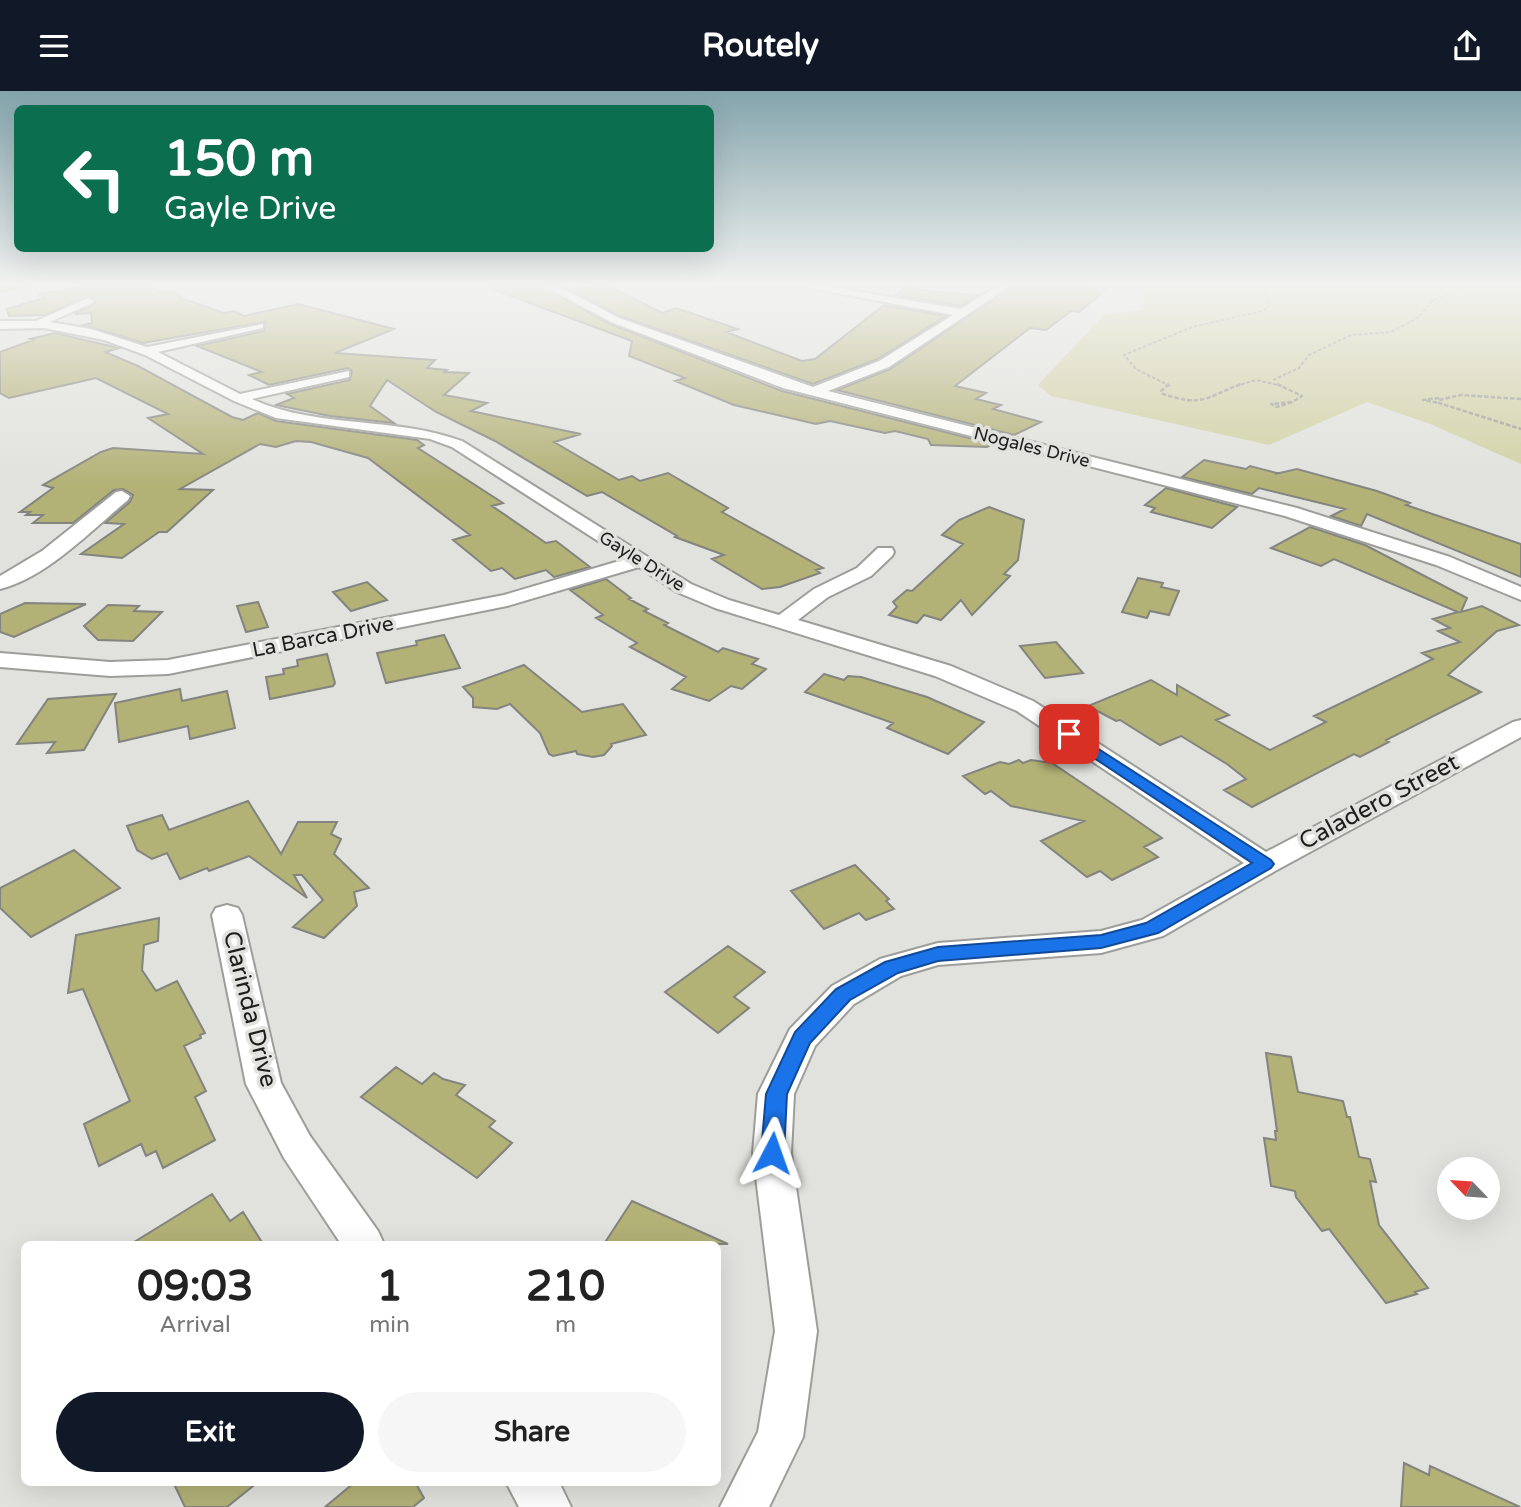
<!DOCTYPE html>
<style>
body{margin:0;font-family:"Varela Round",sans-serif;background:#f6f6f6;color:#222;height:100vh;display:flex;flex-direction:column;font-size:26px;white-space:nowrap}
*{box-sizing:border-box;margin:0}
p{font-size:23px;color:#767676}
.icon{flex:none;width:38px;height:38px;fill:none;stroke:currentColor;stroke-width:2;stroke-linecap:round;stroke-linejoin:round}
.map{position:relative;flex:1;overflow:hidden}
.panel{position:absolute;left:21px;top:1150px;width:700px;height:245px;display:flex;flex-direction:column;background:#fff;border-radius:10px;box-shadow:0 7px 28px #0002}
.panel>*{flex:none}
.top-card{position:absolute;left:14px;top:14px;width:700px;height:147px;border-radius:10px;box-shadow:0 7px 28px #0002;background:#0b6e4f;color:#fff;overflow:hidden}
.needle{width:46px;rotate:295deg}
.tools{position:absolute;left:1437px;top:1066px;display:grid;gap:14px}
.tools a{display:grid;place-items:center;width:63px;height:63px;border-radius:50%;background:#fff;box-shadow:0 7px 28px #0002;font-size:35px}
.pin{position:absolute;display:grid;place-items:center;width:60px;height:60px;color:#fff;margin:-30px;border-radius:14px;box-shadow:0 4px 10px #0006}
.me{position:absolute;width:77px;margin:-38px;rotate:4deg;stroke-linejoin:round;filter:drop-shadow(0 0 5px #0008)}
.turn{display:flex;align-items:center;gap:24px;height:147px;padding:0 35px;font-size:32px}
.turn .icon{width:91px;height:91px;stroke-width:2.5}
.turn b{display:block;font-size:49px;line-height:60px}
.eta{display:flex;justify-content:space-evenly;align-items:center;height:119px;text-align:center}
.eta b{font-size:42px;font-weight:700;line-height:49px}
.button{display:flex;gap:14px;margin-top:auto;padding:14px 35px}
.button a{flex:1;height:80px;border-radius:42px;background:#111827;color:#fff;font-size:28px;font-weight:700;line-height:80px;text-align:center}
.button a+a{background:#f6f6f6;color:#222}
header{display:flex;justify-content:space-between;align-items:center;height:91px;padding:0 35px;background:#111827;color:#fff;font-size:32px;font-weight:700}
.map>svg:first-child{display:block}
.green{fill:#d0d1a3}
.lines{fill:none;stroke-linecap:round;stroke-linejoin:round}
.stream{stroke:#6a6a41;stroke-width:3.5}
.building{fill:#b2b176;stroke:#83837f;stroke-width:2}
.minor-casing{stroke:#9d9d99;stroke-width:4}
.path-far1{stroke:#9c9c99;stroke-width:2;stroke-dasharray:3.5 2;stroke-linecap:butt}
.path{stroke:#9c9c99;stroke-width:2.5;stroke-dasharray:4.5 2;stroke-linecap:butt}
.minor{fill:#fff;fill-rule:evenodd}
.route{fill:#1a73e8;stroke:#114b97;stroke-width:2}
.labels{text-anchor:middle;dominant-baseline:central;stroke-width:7;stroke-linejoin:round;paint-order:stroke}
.far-street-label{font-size:18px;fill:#1d1d1c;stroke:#e1e1dd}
.street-label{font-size:21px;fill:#1d1d1c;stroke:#e1e1dd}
.near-street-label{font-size:24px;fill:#1d1d1c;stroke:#e1e1dd}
</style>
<header><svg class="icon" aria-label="menu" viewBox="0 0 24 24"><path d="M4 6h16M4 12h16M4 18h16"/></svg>Routely<svg class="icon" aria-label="share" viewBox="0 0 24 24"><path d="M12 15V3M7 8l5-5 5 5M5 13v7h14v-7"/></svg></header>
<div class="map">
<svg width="1521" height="1416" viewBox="0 0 1521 1416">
<rect width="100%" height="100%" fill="#e1e1dd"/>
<path class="green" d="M1146,195H1521V373L1430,333L1367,311L1269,354L1051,305L1038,294L1104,224L1143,219Z"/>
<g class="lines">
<path class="stream" d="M0,200L30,195"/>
</g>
<path class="building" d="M88,195H146L159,200H175L183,208L224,222L234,220L244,225L298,213L394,238L335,262L435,269L427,277L447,279L444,281L469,282L444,304L487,312L471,320L581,343L554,351L619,389L632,385L640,390L668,382L728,417L722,421L823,477L816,479L820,482L780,496L762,498L712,468L724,464L675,446L677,445L602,401L587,405L495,350L436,321L387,289L370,315L394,332L330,325L276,314L294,307L287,303L350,289L352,280L348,277L269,294L249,284L262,281L197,255L264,240L265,231L143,252L84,234L92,232L91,222L75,223L94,213L96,209L89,205L44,224L9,225L7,218L44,207L39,203Z
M492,195H541L610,233L782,300L993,353L987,356L931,354L928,348L895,340L885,342L830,330L816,333L734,314L675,290L685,287L629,265L632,250L492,198Z
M598,195L613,197L662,222L676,217L738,238L726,241L802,270L815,268L884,214L946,225L878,268L813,293L620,225L571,199Z
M1013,195H1073L1105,199L1079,221L1071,220L1046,239L1030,237L955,295L986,302L976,308L1001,314L993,318L1041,331L1014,344L837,299L890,278Z
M907,196L935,201L978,204L960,215L896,204Z
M55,242L119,257L105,261L138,275L232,326L243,329L258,322L276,330L417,349L424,354L418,357L503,412L492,415L546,452L556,450L590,476L554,486L546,479L515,488L502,477L491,480L453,449L470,444L368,367L311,351L296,350L276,356L260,353L180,398L213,399L167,441H159L122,467L81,463L124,433L105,432L130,411L133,404L123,398L114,399L73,432H33L43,424H26L30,421H20L53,397L43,394L101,361L113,357L203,363L148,327L168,323L96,287L9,307L0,302V261L33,249L30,248Z
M1204,369L1246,378L1250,375L1277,382L1275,383L1297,378L1377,400L1410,412L1406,414L1521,453V486L1367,423L1361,435L1331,425L1345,418L1259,397L1252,403L1182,386Z
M1166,397L1237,416L1212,437L1151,421L1155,417L1145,414Z
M989,416L1024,429L1018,469L1004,483L1010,485L972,524L961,509L941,529L924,524L917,532L889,524L897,516L893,511L907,499L912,500L963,453L942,444L959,429Z
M1310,436L1365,454L1467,507L1461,521L1482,515L1519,534L1497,540L1448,584L1481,601L1386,649L1389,651L1360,666L1354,663L1252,716L1224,699L1246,688L1227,673L1181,645L1160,654L1120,629L1116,630L1088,615L1151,589L1177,604V594L1229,624L1216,629L1270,659L1326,631L1314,625L1433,568L1422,562L1460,551L1438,540L1450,537L1433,528L1458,521L1334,468L1321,475L1271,457Z
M1138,487L1163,492L1161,496L1179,500L1169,524L1150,520L1147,527L1122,521Z
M606,488L631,507L629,508L648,518L644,520L668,532L664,534L718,561L723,557L758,568L752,573L766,578L742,598L731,595L709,610L672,598L686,586L630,556L637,552L596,527L603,524L570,499Z
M367,491L387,509L351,520L333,501Z
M258,511L268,536L246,541L237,515Z
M25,512L86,513L14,546L0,541V523Z
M108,514L139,515L134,520L162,521L133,550L98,549L84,535Z
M444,544L460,577L386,592L377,562L417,554L416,550Z
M1056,551L1083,582L1045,587L1020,555Z
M327,563L335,592L333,595L270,608L266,586L284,583L283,578L298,575L297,569Z
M524,574L582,621L623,613L646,644L611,653L612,655L604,664L593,666L577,663L576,660L553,665L549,663L540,642L510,613L497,618L473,616V607L463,596Z
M824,583L844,589L848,585L861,586L927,606L984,631L948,663L887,637L893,632L805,601Z
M180,598L182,610L227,600L235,637L190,648L188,635L119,651L115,612Z
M116,603L84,659L47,662L55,651L17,653L48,608Z
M1019,669L1023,672L1031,669L1052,672L1116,715L1162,747L1144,756L1158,766L1112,789L1100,780L1087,786L1041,750L1084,730L1011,715L991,700L985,703L963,685L1000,671L1009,673Z
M248,710L281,763L298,731H337L331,743L341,748L334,763L369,797L354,801L357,815L324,847L293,836L323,809L302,784H294L307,807L249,765L209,780L207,777L180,788L167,762L152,768L137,759L127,735L162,724L169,739Z
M74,759L120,797L31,846L0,817V797Z
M855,774L889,808L886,810L894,818L866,829L859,822L824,838L791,800Z
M159,827L158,850L144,854L142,879L156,900L177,890L205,942L200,944L201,947L184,955L206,1000L195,1006L215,1049L163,1077L156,1060L146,1065L141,1053L99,1075L84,1033L130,1010L83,898L68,902L76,844Z
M728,855L765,881L734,906L749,917L718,942L665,901Z
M1266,962L1291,966L1298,1001L1343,1010L1347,1026H1350L1359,1066L1370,1068L1376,1091L1370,1090L1379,1134L1428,1197L1415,1201L1417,1203L1386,1212L1329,1138L1322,1140L1296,1106L1295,1100L1271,1095L1264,1047L1276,1049L1275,1040H1277Z
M396,976L422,993L434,982L443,988L465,994L456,1004L495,1030L489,1036L512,1052L477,1087L361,1006Z
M212,1103L230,1130L243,1121L263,1153H131Z
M632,1110L728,1153H604Z
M1404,1372L1429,1384L1430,1375L1520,1416H1401Z
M173,1391H258L227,1416H185Z
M355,1391H415L424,1407L413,1416H325Z"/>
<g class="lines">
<g class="minor-casing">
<path id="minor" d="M544,195H558L619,227L813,296L879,270L953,224L799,195H825L961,218L997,195H1010L889,276L828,300L1297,417L1450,466L1521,496V509L1436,474L1285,425L783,297L611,231Z
M88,207L93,210L92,212L50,231L91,238L147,256L263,233V237L158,261L240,303L349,280V286L252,308C318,338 395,325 462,350L691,493L729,509L779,524L814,498L857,477L878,457H892L894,461L892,465L871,485L828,506L798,529L951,575L1033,610L1266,761L1513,631L1521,629V646L1275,780L1163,845L1101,862L938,874L901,885L854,913L815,955L794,1003L791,1062L817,1240L803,1346L769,1416H720L758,1341L775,1240L753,1062L758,1003L790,938L832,895L880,868L938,852L1101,840L1142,829L1244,772L1017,620L935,585L715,517L677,501L639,476L507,515L168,583L110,585L0,576V562L110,571L168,569L504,504L626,468L452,356L430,348L276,327L234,310L145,264L104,249L44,237L0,238V230H36Z
M122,400L130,405L128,409C93,438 46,487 0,498V485L42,460L116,401Z
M227,814L238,817L242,824L281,992L310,1045L378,1140L384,1153H341L284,1067L246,993L212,824L216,817Z
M506,1391H559L571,1416H519Z"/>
</g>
<path class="path-far1" d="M1273,289L1299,277L1309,264L1351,244L1391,241L1419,226L1434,208L1480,195
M1170,295L1136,278L1124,264L1192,236L1263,220L1268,216L1269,210L1262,195
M1236,295L1256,289L1282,295"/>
<path class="path" d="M1169,293L1161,300L1163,303C1203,316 1205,307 1241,293
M1277,293L1302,305L1292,311
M1439,307L1423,309L1439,312
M1521,308L1461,304L1439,309V312L1521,338
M1292,311L1277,316L1271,313Z"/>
<use href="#minor" class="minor"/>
</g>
<linearGradient id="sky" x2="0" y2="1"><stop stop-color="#83a4ac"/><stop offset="0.49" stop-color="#f2f2f0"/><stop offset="1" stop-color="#f2f2f0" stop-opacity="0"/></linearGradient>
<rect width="1521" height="394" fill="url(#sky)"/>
<path class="route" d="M1069,639L1271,769L1274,773L1271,777L1158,842L1101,857L938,870L898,882L850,909L810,952L787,1003L784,1062L780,1069L772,1072L764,1069L761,1062L766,1003L795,941L836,898L885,871L938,856L1101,844L1146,832L1252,772L1064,647L1061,643L1064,640Z"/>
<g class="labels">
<g class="far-street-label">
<text transform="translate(1032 356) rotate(14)">Nogales Drive</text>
<text transform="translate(642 470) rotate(32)">Gayle Drive</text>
</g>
<g class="street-label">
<text transform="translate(323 546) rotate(-11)">La Barca Drive</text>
</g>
<g class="near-street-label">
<text transform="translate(1379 711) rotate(-28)">Caladero Street</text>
<text transform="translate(250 918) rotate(76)">Clarinda Drive</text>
</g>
</g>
</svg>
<div class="tools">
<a><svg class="needle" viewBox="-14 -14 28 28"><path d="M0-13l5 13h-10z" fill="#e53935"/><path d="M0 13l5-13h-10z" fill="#767676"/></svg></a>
</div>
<div class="pin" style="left:1069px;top:643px;background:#d93025"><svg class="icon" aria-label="arrive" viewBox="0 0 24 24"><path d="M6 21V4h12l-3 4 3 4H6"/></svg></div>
<svg class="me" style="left:772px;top:1062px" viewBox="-20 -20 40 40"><path d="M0-17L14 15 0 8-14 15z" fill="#1a73e8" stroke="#fff" stroke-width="4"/></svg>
<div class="top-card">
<div class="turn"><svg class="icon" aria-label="left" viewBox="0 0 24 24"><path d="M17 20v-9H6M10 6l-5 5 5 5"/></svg><div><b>150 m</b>Gayle Drive</div></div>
</div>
<section class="panel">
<div class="eta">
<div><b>09:03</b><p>Arrival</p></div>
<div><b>1</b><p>min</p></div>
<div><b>210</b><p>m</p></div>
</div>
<div class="button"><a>Exit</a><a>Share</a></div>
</section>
</div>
